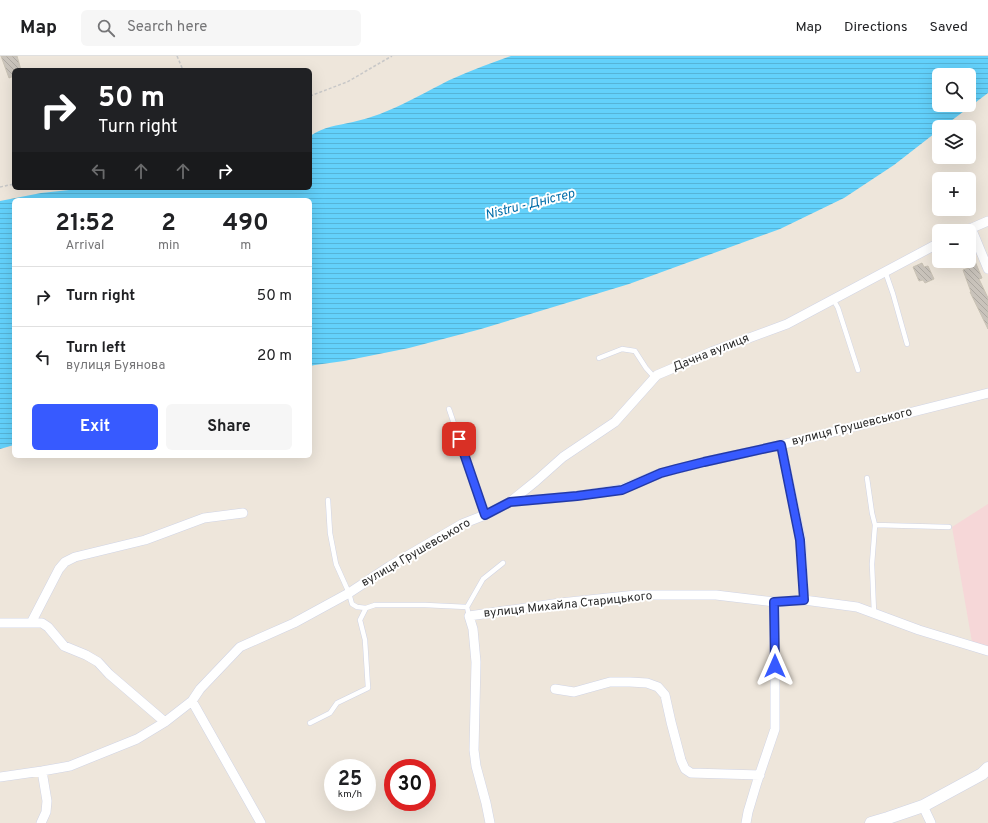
<!DOCTYPE html>
<meta charset="utf-8">
<style>
body{margin:0;font-family:Overpass,sans-serif;background:#f6f6f6;color:#202124;height:100vh;display:flex;flex-direction:column;font-size:15px;white-space:nowrap}
*{box-sizing:border-box;margin:0}
p{font-size:13px;color:#757577}
.icon{flex:none;width:22px;height:22px;fill:none;stroke:currentColor;stroke-width:2;stroke-linecap:round;stroke-linejoin:round}
.map{position:relative;flex:1;overflow:hidden}
.side{position:absolute;left:12px;top:142px;width:300px;height:260px;display:flex;flex-direction:column;background:#fff;border-radius:6px;box-shadow:0 4px 16px #0002}
.side>*{flex:none}
.hud{position:absolute;left:12px;top:12px;width:300px;height:122px;border-radius:6px;box-shadow:0 4px 16px #0002;background:#202124;color:#fff;overflow:hidden}
.controls{position:absolute;left:932px;top:12px;display:grid;gap:8px}
.controls a{display:grid;place-items:center;width:44px;height:44px;border-radius:6px;background:#fff;box-shadow:0 4px 16px #0002;font-size:20px}
.speed{position:absolute;left:324px;top:703px;display:flex;gap:8px;font-size:20px;font-weight:700;text-align:center}
.speed>*{display:grid;place-content:center;width:52px;height:52px;border-radius:50%;background:#fff;box-shadow:0 4px 16px #0002;line-height:1}
.speed small{font-size:10px;font-weight:400}
.speed .limit{border:6px solid #d22;background:#fff;color:#111}
.pin{position:absolute;display:grid;place-items:center;width:34px;height:34px;color:#fff;margin:-17px;border-radius:8px;box-shadow:0 2px 6px #0006}
.me{position:absolute;width:44px;margin:-22px;rotate:0deg;stroke-linejoin:round;filter:drop-shadow(0 0 3px #0008)}
.turn{display:flex;align-items:center;gap:14px;height:84px;padding:0 20px;font-size:18px}
.turn .icon{width:52px;height:52px;stroke-width:2.5}
.turn b{display:block;font-size:28px;line-height:34px}
.lanes{display:flex;align-items:center;height:38px;padding:0 20px;background:#0003;justify-content:center;gap:20px;direction:ltr}
.lanes .off{opacity:.35}
.eta{display:flex;justify-content:space-evenly;align-items:center;height:68px;text-align:center}
.eta b{font-size:24px;font-weight:700;line-height:28px}
.cta{display:flex;gap:8px;margin-top:auto;padding:8px 20px}
.cta a{flex:1;height:46px;border-radius:6px;background:#375aff;color:#fff;font-size:16px;font-weight:700;line-height:46px;text-align:center}
.cta a+a{background:#f6f6f6;color:#202124}
ul{padding:0;list-style:none}
li{display:flex;align-items:center;gap:12px;height:60px;padding:0 20px;border-top:1px solid #e0e0e0}
li div{flex:1}
li b{display:block;font-size:15px}
li em{font-style:normal}
header{display:flex;align-items:center;gap:24px;box-sizing:border-box;height:56px;padding:0 20px;background:#fff;border-bottom:1px solid #e0e0e0}
header strong{font-size:19px}
nav{display:flex;gap:22px;margin-inline-start:auto;font-size:14px}
.search{width:280px;height:36px;background:#f6f6f6;display:flex;align-items:center;gap:10px;box-sizing:border-box;padding:0 14px;border-radius:6px;color:#757577;font-size:15px}
.map>svg:first-child{display:block}
.medical{fill:#f6d7d8}
.water{fill:url(#water-rules);fill-rule:evenodd}
.building{fill:url(#building-back-hatch);stroke:#c9c2b4}
.lines{fill:none;stroke-linecap:round;stroke-linejoin:round}
.service-casing{stroke:#d0d4e5;stroke-width:5.5}
.minor-casing{stroke:#d0d4e5;stroke-width:10}
.secondary-casing{stroke:#d0d4e5;stroke-width:13}
.path{stroke:#c8c8c8;stroke-width:1.5;stroke-dasharray:3 2;stroke-linecap:butt}
.service{stroke:#fff;stroke-width:4.5}
.minor{stroke:#fff;stroke-width:9}
.secondary{stroke:#fff;stroke-width:12}
.route-casing{stroke:#243aa6;stroke-width:10}
.route{stroke:#375aff;stroke-width:7}
.labels{text-anchor:middle;dominant-baseline:central;stroke-width:4;stroke-linejoin:round;paint-order:stroke}
.street-label{font-size:12px;fill:#2a2a2a;stroke:#fff}
.water-label{font-size:13px;font-style:italic;fill:#006da9;stroke:#fff}
</style>
<header>
<strong>Map</strong>
<div class="search"><svg class="icon" aria-label="search" viewBox="0 0 24 24"><circle cx="10" cy="10" r="6"/><path d="M15 15l6 6"/></svg>Search here</div>
<nav><a>Map</a><a>Directions</a><a>Saved</a></nav>
</header>
<div class="map">
<svg width="988" height="767" viewBox="0 0 988 767">
<defs>
<pattern id="water-rules" width="6" height="5" patternUnits="userSpaceOnUse"><rect width="6" height="5" fill="#63d1fb"/><path d="M0 2.5h6" fill="none" stroke="#56b4d7"/></pattern>
<pattern id="building-back-hatch" width="6" height="6" patternUnits="userSpaceOnUse"><rect width="6" height="6" fill="#c9c3bb"/><path d="M-1 5l2 2M0 0l6 6M5-1l2 2" fill="none" stroke="#ada8a1"/></pattern>
</defs>
<rect width="100%" height="100%" fill="#eee6db"/>
<path class="medical" d="M988,448V590L972,586L952,471Z"/>
<path class="water" d="M511,0H988V37L943,71H939V74L894,109L844,142L780,173L681,209L629,228L481,273L409,292L344,305L315,309L310,310V144H14V389L0,393V145L41,137L88,132H310V80C325,70 336,70 353,66C362,64 371,61 380,58C401,50 420,39 440,29C463,17 487,9 511,0ZM939,19H969V49H939Z"/>
<path class="building" d="M1,0H17L21,14H14V20L9,22Z
M969,191L982,222L979,223L988,242V273L970,236H971L963,214L969,212Z
M922,207L924,211L928,210L934,223L925,227L923,224L919,225L913,211Z"/>
<g class="lines">
<g class="service-casing">
<path id="service" d="M885,215L893,238L907,288
M833,243L838,252L858,314
M599,302L622,293L635,295L646,312L655,322
M449,353L485,459
M867,422L872,457L875,469L872,508L874,557
M328,444L330,477L336,508L349,537L352,548L357,551L366,552L375,549H425L467,551
M875,469L949,471
M469,560L467,551L483,523L503,507
M310,667L330,657L337,647L368,632L365,584L360,564L366,552"/>
</g>
<g class="minor-casing">
<path id="minor" d="M971,172L988,213
M965,175L988,165
M781,389L801,484L804,544
M510,446L536,425L563,401L615,366L657,319L711,296L787,268L939,187
M0,567H42L48,571L64,590L86,599L98,606L109,618L165,666
M31,567L59,513L65,506L75,501L145,484L204,462L243,457
M555,633L574,636L610,626H630L647,627L658,631L665,639L671,666L681,704L685,713L691,717L760,719
M192,645L261,767
M0,721L42,715L70,710L137,683L165,666L192,645L200,633L240,591L294,567L349,537L390,510L462,468L485,459L510,446L577,440L622,433L661,417L704,406L781,389L988,337
M923,750L931,767
M41,767L46,756L47,745L42,715
M490,767L486,747L476,710L474,694L476,606L473,573L469,560L560,547L636,539H716L775,546L804,544L857,551L919,574L988,595
M746,767L748,756L757,726L775,673V546"/>
</g>
<g class="secondary-casing">
<path id="secondary" d="M871,767L888,762L923,750L982,718L988,712"/>
</g>
<path class="path" d="M177,0L183,14
M310,40L347,26L392,0
M0,131L14,128"/>
<use href="#service" class="service"/>
<use href="#minor" class="minor"/>
<use href="#secondary" class="secondary"/>
</g>
<g class="lines">
<g class="route-casing">
<path id="route" d="M459,383L485,459L510,446L577,440L622,434L661,417L676,413L704,406L781,389L800,484L804,544L774,546L775,610"/>
</g>
<use href="#route" class="route"/>
</g>
<g class="labels">
<g class="street-label">
<text transform="translate(711 297) rotate(-22)">Дачна вулиця</text>
<text transform="translate(852 371) rotate(-14)">вулиця Грушевського</text>
<text transform="translate(416 497) rotate(-30)">вулиця Грушевського</text>
<text transform="translate(568 549) rotate(-6)">вулиця Михайла Старицького</text>
</g>
<g class="water-label">
<text transform="translate(530 149) rotate(-14)">Nistru - Дністер</text>
</g>
</g>
</svg>
<div class="controls">
<a><svg class="icon" aria-label="search" viewBox="0 0 24 24"><circle cx="10" cy="10" r="6"/><path d="M15 15l6 6"/></svg></a>
<a><svg class="icon" aria-label="layers" viewBox="0 0 24 24"><path d="M12 4l9 5-9 5-9-5zM3 14l9 5 9-5"/></svg></a>
<a>+</a>
<a>−</a>
</div>
<div class="speed"><div>25<small>km/h</small></div><div class="limit">30</div></div>
<div class="pin" style="left:459px;top:383px;background:#d93025"><svg class="icon" aria-label="arrive" viewBox="0 0 24 24"><path d="M6 21V4h12l-3 4 3 4H6"/></svg></div>
<svg class="me" style="left:775px;top:610px" viewBox="-20 -20 40 40"><path d="M0-17L14 15 0 8-14 15z" fill="#375aff" stroke="#fff" stroke-width="4"/></svg>
<div class="hud">
<div class="turn"><svg class="icon" aria-label="right" viewBox="0 0 24 24"><path d="M7 20v-9h11M14 6l5 5-5 5"/></svg><div><b>50 m</b>Turn right</div></div>
<div class="lanes"><svg class="icon off" aria-label="left" viewBox="0 0 24 24"><path d="M17 20v-9H6M10 6l-5 5 5 5"/></svg><svg class="icon off" aria-label="ahead" viewBox="0 0 24 24"><path d="M12 20V5M6 11l6-6 6 6"/></svg><svg class="icon off" aria-label="ahead" viewBox="0 0 24 24"><path d="M12 20V5M6 11l6-6 6 6"/></svg><svg class="icon" aria-label="right" viewBox="0 0 24 24"><path d="M7 20v-9h11M14 6l5 5-5 5"/></svg></div>
</div>
<section class="side">
<div class="eta">
<div><b>21:52</b><p>Arrival</p></div>
<div><b>2</b><p>min</p></div>
<div><b>490</b><p>m</p></div>
</div>
<ul>
<li><svg class="icon" aria-label="right" viewBox="0 0 24 24"><path d="M7 20v-9h11M14 6l5 5-5 5"/></svg><div><b>Turn right</b></div><em>50 m</em></li>
<li><svg class="icon" aria-label="left" viewBox="0 0 24 24"><path d="M17 20v-9H6M10 6l-5 5 5 5"/></svg><div><b>Turn left</b><p>вулиця Буянова</p></div><em>20 m</em></li>
</ul>
<div class="cta"><a>Exit</a><a>Share</a></div>
</section>
</div>
